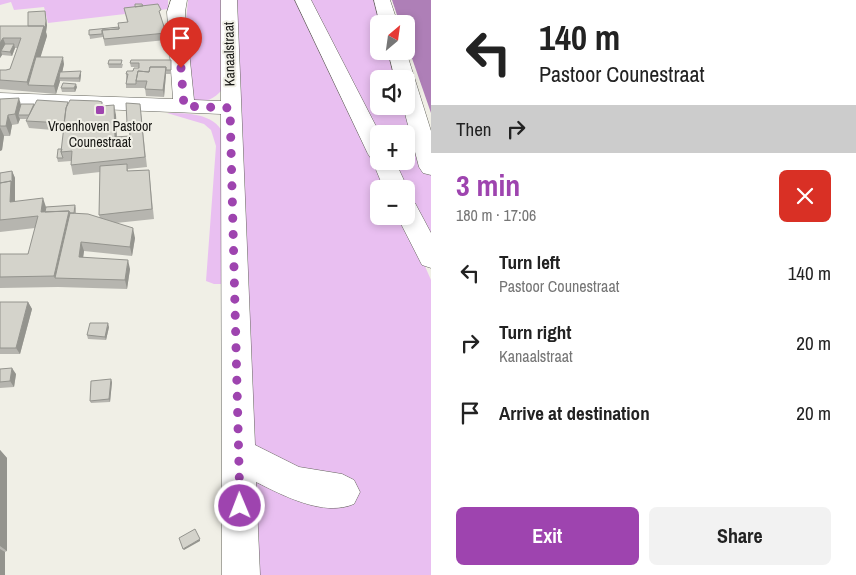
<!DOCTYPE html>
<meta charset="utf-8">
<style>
body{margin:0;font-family:"Archivo Narrow",sans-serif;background:#f2f2f2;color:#222;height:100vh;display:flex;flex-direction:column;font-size:19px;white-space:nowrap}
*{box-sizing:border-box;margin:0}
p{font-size:16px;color:#767676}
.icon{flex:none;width:28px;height:28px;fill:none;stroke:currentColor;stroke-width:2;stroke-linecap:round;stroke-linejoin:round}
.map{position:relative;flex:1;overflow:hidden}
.sheet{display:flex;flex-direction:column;background:#fff;width:425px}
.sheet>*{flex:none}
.top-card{background:#fff;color:#222;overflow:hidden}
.needle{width:32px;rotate:29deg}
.controls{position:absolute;left:370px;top:15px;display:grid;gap:10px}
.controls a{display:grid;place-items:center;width:45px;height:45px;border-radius:8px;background:#fff;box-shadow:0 2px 8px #0003;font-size:25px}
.pin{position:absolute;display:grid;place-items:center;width:42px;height:42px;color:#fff;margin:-51px -21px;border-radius:50% 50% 50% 0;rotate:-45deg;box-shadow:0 0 5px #0007}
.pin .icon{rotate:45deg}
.me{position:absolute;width:55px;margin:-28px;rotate:359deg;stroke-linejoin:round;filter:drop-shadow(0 0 4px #0008)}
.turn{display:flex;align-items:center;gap:18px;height:105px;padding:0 25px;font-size:22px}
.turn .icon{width:65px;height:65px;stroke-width:2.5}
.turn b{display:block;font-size:35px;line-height:42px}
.then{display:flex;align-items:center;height:48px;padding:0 25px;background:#0003;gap:10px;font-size:19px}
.round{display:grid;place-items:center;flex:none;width:52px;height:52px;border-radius:8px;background:#f2f2f2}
.summary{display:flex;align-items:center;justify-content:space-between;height:85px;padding:0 25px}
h1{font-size:30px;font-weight:700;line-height:38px;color:#9e44af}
.primary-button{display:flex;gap:10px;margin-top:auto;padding:10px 25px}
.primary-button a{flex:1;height:58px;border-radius:8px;background:#9e44af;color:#fff;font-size:20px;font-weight:700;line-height:58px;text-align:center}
.primary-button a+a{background:#f2f2f2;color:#222}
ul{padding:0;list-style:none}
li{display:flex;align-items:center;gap:15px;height:70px;padding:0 25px}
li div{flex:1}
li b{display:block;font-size:19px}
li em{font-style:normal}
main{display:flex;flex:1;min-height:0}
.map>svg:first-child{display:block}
.green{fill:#e9bff1}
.water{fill:#ae7fb7}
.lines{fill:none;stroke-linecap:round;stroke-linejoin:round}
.minor-casing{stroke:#65655d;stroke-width:1}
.minor{fill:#fff;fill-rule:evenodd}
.wall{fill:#b6b5af}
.shaded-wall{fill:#94948e}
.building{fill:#d4d3cb;stroke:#94948e}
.route{stroke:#9e44af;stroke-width:9;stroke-dasharray:0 16.2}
.poi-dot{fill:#9e44af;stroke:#f0efe6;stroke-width:2}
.labels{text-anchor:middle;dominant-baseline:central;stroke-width:4;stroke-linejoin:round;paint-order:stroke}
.far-street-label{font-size:14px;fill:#181815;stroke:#f0efe6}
.far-poi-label{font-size:14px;fill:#181815;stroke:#f0efe6}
</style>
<main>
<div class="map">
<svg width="431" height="575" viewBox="0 0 431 575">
<rect width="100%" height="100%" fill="#f0efe6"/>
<path class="green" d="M0,0H168V9L48,23L44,7L14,10L11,2L0,5Z
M188,0H221L222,90C214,99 206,102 194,102L184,43Z
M235,0H299L389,189H379V216H403L431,280V575H260Z
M309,0H379L386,24H379V51H394L402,79H379V106H406L431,173V238L392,161H406V134H379Z
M167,113C186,113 214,113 223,133L225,278L221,284H214L206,281L216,146L211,130L204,124Z"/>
<path class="water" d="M392,0H431V113L406,41V24H400Z"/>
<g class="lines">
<g class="minor-casing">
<path id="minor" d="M171,0H187L185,12L194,100L221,101V0H237L255,445L299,467L342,474L354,480L360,492L354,504C324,517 284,496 256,482L260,575H222L221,114L0,105V93L173,99L167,12Z
M295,0H311L380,134L379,161H395L408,189L406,192V189H384L372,160L368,154Z
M374,0H390L398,24H380Z
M388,51H406L431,131V175L423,173L419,167L403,106H406V79H395Z
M406,200L415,203L431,233V268L422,265L397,216H406Z"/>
</g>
<use href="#minor" class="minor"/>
</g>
<path class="wall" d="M143,6L161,17L166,33V40L105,46L103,37L90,39L89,30L119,27L127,22L124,8Z
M47,25L46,32L47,36L40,57L64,64L62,72L81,75L80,82L60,81L56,94L0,89V70H6L10,69L18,48H15L12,56L2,55L0,58V26H28Z
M171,60V74H166L164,97L146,96L145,88H126V74L139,67H131L130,63Z
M108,64H123L122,68H109Z
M77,87L75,92H62L61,88Z
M0,99L21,104L103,106L116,115L117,137L130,136V132H128L127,123L141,114L147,167L128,169V171L149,170L154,219L116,223L135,238L132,256L84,251L83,257L130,269L127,289L58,287L0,288V254H28L35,228L0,232V173L12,171L15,178V201L46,207L75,205L76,208V213L100,218L99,215L100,172L73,175L71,165V161L58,162L57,158L62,149L64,131L29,128L26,121L27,119H20L18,124L12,125L10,136H4L2,150L0,151Z
M0,302H28L32,309L20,354H0Z
M109,327L106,340L88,339L87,335Z
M0,369L16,374L14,387L0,388Z
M112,382L110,402L91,403L90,401Z
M0,450L7,458V551L5,552L0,575Z"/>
<path class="shaded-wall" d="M45,11L47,25L46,32L47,36L32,85H28L27,82Z
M3,38L7,48L1,51L2,55L0,58V43Z
M14,44L15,48L12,56L10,52Z
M63,57L64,64L61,78H59L60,81L56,94L54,86Z
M166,67V74L164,97L163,90Z
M81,71V75L80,82L79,78Z
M76,84L77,87L75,92L74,88Z
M19,98L22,108L18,115L20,119L18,124L15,114Z
M114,105L116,115L117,147L115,137Z
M8,115L12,125L10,136L6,126Z
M0,127L4,136L2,150L0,151Z
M12,171L15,178V214L0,194Z
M43,198L47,210L46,219L41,212Z
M69,211L73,222L55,278L54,276Z
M133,228L135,238L132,256L130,247Z
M81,242L84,251L82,266L79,257Z
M128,260L130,269L127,289L125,280Z
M28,302L32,309L20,354L16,348Z
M108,323L109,327L106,340L105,337Z
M12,368L16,374L14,387L10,381Z
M111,379L112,382L110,402L109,399Z
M0,450L7,458V551L0,546Z
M200,539V541L184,550L183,549Z
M0,549L5,552V575H0Z"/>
<path class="building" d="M135,4H142L143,6L135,7Z
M158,4L161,10L159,11L166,33L104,39L102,30L119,29L118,23L128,22L124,8Z
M45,11L46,21L45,28L44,26H28V12Z
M0,26H44L27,82L0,80V70H6L10,69L21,38H3L0,43Z
M119,27V29L102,30V34L89,35V30Z
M5,44H14L10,52L1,51Z
M36,57H63L54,86L28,85Z
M109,60H122L121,64H108Z
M131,60H171V70H166V67H150L149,72L138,71L136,81V84H126L128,74H126L127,71H133L134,68H139V63H130Z
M150,67H166L163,90L145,89L147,81H136L138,71L149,72Z
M81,71L79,78H59L60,72Z
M63,83L76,84L74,88H61Z
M19,98L15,114L8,115L6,126H0V99Z
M37,100L68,102L66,108L64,123L26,121Z
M70,100L98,101L102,102V106L114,105L115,137L130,136L129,122L127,123L126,103L140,104L145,157L71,165L72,151L61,152L66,108Z
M21,104H34L29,115H18Z
M58,149H62L61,152L63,158H57Z
M127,164V171L149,170L152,209L99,215L100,166Z
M12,171V183L11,181L0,183V173Z
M11,181L10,202L43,198L41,212L69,211L54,276L0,277V254H28L38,216L0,220V183Z
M75,205L74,213H70L69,211L45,212L46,207Z
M70,213L88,214L133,228L130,247L81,242L79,257L128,260L125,280L55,278Z
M0,302H28L16,348H0Z
M90,323H108L105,337L87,335Z
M12,368L10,381L0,382V369Z
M111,379L109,399L90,401L91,381Z
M195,529L200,539L183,549L179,538Z"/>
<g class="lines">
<path class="route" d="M181,68L184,106L230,108L240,506"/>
</g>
<rect class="poi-dot" x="95" y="105" width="10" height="10" rx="2.5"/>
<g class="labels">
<g class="far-street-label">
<text transform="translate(229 54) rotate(-91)">Kanaalstraat</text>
</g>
<g class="far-poi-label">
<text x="100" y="126">Vroenhoven Pastoor<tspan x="100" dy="16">Counestraat</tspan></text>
</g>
</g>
</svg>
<div class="controls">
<a><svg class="needle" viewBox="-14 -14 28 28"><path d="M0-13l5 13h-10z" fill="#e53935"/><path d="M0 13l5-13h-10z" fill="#767676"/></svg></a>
<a><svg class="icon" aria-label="sound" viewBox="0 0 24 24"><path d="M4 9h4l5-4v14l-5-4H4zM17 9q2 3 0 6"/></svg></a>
<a>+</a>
<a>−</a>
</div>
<div class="pin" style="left:181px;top:68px;background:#d93025"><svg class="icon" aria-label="arrive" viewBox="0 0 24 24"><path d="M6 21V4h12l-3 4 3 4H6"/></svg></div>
<svg class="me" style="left:240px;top:506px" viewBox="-20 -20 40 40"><circle r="17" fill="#9e44af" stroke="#fff" stroke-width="3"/><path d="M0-11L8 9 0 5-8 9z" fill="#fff"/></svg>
</div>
<section class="sheet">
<div class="top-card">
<div class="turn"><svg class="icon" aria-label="left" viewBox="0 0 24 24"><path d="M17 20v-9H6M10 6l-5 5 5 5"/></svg><div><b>140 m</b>Pastoor Counestraat</div></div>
<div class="then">Then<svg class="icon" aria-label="right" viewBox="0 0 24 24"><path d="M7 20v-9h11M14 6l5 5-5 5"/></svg></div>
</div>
<div class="summary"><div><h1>3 min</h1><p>180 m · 17:06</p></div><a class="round" style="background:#d93025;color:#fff"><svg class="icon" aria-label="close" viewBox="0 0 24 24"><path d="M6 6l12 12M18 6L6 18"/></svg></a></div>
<ul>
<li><svg class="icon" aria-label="left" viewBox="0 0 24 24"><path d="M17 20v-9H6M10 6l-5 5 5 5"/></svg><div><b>Turn left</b><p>Pastoor Counestraat</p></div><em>140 m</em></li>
<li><svg class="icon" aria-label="right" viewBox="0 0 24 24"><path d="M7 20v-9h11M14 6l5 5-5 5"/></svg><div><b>Turn right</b><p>Kanaalstraat</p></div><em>20 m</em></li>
<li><svg class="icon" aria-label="arrive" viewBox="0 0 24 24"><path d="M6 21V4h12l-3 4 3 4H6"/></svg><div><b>Arrive at destination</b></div><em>20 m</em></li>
</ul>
<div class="primary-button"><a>Exit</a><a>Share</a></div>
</section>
</main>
